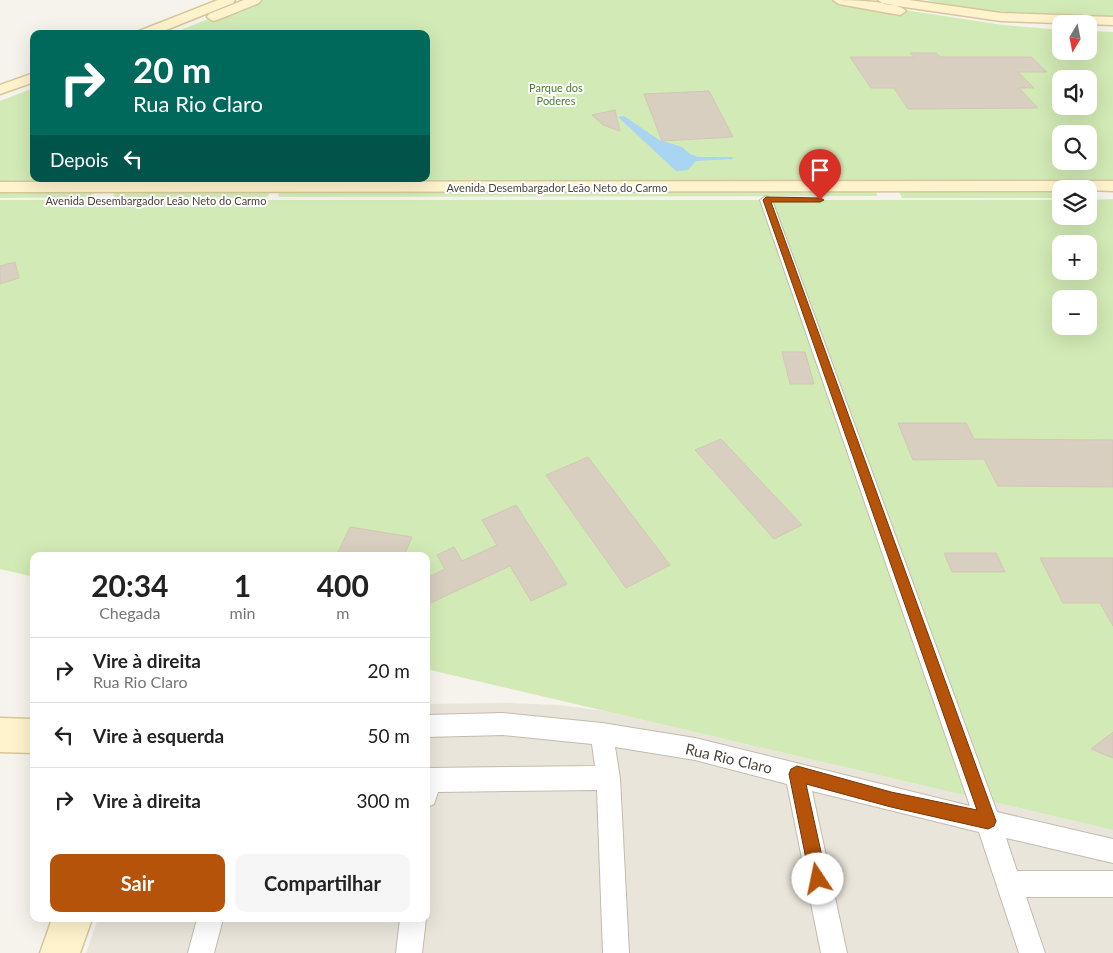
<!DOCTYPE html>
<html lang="pt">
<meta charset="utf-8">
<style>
body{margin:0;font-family:Lato,sans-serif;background:#f6f6f6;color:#222;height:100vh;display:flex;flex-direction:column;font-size:19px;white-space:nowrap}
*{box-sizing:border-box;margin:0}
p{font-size:16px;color:#767676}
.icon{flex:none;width:28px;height:28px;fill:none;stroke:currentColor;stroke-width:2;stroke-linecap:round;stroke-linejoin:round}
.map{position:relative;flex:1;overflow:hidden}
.panel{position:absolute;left:30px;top:552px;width:400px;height:370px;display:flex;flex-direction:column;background:#fff;border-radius:10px;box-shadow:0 5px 20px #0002}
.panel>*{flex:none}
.top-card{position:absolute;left:30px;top:30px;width:400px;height:152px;border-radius:10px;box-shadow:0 5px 20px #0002;background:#00695c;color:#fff;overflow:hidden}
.needle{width:32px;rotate:190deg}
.buttons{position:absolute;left:1052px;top:15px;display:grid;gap:10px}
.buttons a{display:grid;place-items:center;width:45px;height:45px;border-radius:10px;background:#fff;box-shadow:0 5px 20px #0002;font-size:25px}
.pin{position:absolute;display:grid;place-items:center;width:42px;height:42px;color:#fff;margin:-51px -21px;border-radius:50% 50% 50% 0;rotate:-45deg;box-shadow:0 0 5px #0007}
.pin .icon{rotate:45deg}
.me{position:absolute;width:55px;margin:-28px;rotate:349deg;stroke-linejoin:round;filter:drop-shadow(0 0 4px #0008)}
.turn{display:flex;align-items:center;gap:18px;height:105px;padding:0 20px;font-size:22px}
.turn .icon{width:65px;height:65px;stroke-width:2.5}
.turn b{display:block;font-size:35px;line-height:42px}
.then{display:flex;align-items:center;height:48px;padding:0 20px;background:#0003;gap:10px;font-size:19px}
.eta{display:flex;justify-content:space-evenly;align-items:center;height:85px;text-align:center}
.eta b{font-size:30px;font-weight:700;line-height:35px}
.cta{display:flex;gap:10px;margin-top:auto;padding:10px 20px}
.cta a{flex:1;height:58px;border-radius:10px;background:#b45309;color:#fff;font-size:20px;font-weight:700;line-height:58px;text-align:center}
.cta a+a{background:#f6f6f6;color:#222}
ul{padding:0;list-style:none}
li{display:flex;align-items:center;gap:15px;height:65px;padding:0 20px;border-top:1px solid #e0e0e0}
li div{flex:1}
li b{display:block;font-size:19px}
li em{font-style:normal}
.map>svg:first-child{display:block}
.residential{fill:#eae5da}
.green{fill:#d2eab5;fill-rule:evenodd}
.water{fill:#a9d4f2}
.building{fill:#d8cfc1;stroke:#d3c7b4}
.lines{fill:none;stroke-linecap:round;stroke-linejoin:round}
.street-casing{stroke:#c2bbae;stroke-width:2}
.secondary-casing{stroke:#d6c79b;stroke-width:3}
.street{fill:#fff;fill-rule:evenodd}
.secondary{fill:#fff3cd;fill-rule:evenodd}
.route{fill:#b45309;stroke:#753606}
.labels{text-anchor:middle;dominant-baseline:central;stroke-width:4;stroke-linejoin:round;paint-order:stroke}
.far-park-label{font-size:11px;fill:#4a7f2a;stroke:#fff}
.far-street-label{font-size:11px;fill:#4b4439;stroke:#fff}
.near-street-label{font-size:15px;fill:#4b4439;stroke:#fff}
</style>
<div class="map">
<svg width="1113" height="953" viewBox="0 0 1113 953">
<rect width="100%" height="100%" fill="#f6f3ec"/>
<path class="residential" d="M507,703L558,705L605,711L1113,830V953H86L98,919H426V704Z"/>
<path class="green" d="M255,0H839L1003,25L1061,30V51H1089V31L1113,32V186L0,187V101L34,88V179H426V34H171ZM1061,79H1089V106H1061ZM1061,134H1089V161H1061Z
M927,0H1113V17L1085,14L1067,16L992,11L955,7Z
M874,189L877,193V196L279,197L278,194L283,190Z
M898,189H1061V198H902Z
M0,190L96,192L88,197L0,198Z
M270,191L268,196L264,198L115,197L113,195L115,192Z
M1113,199V830L426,669V556H34V577L0,569V200H1061V216H1089V200ZM1061,244H1089V271H1061ZM1061,299H1089V326H1061Z"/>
<path class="water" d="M624,116L659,140L682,147L690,154L698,157H732L733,159L696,161L688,170L676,171L618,117Z"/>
<path class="building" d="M910,53H936L940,57H1031L1047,72H1018L1034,88H1019L1038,108L908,109L894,88H871L850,57H914Z
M709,91L733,137L662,141L644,94Z
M615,110L620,131L603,125L592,115Z
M15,262L19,278L0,284V266Z
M782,352H805L814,384H790Z
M898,423H966L974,439L1113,440V487L998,486L984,459L913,460Z
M721,439L802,525L774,539L695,450Z
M588,457L670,565L626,588L546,475Z
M516,505L567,584L531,601L510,566L426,605V578L445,569L437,555L454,547L462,561L497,545L482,520Z
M350,527L412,537L404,556H336Z
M944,553H996L1005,572H952Z
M1040,558H1113V626L1100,603H1063Z
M1113,732V758L1091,749Z"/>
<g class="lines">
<g class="street-casing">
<path id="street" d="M766,196L772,200L997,812L1113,839V863L1006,838L1017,871H1113V897H1026L1045,953H1019L979,832L812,791L847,953H821L787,784L695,760L615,747L620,778L629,953H603L597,790L438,792L434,804L426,808V769L428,768L595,766L592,744L503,735L426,737V715L503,713L602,723L695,738L970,806L760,200Z
M197,919H223L214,953H188Z
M400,919H426L422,953H396Z"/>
</g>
<g class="secondary-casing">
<path id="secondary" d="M218,0H235L233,3L156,34H138L139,31Z
M244,0H261L259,3L217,20L213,21L207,17L209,14Z
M833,0C847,0 898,1 906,11L900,15L839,4Z
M878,0H909L1001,13L1113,17V25L1001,21L884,4Z
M34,73V82L0,94V85Z
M1113,181V191L1061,189V191L0,192V182Z
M0,718L34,719V753L0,752Z
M52,919H92L80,953H40Z"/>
</g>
<use href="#street" class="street"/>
<use href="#secondary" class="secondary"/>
</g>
<path class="route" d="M766,197L820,198L824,200L820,202H771L996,821L994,826L988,829L891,807L806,784L827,879L824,885L818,887L813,885L810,879L789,774L791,769L797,766L891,792L977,810L763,200Z"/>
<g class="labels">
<g class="far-park-label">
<text x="556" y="87">Parque dos<tspan x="556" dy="13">Poderes</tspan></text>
</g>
<g class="far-street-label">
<text x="557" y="187">Avenida Desembargador Leão Neto do Carmo</text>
<text x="156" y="200">Avenida Desembargador Leão Neto do Carmo</text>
</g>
<g class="near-street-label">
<text transform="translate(729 758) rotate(13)">Rua Rio Claro</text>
</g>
</g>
</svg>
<div class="buttons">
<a><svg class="needle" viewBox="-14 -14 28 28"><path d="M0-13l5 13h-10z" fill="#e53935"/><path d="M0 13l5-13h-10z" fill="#767676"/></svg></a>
<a><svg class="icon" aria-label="sound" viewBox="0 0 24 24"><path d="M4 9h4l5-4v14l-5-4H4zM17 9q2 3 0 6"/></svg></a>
<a><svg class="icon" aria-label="search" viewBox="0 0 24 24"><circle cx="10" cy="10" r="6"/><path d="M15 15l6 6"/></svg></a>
<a><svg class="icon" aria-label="layers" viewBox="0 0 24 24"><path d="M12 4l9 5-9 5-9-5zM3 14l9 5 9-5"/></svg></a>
<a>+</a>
<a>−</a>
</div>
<div class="pin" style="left:820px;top:200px;background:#d93025"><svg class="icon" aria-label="arrive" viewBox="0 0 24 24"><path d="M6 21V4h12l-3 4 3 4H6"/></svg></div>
<svg class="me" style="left:818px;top:879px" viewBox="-20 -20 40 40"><circle r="19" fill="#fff"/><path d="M0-13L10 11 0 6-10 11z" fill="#b45309"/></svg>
<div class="top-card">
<div class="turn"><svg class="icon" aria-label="right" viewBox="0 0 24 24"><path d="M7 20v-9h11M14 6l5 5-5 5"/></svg><div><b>20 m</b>Rua Rio Claro</div></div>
<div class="then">Depois<svg class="icon" aria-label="left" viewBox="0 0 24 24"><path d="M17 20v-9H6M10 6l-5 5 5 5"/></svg></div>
</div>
<section class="panel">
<div class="eta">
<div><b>20:34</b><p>Chegada</p></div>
<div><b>1</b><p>min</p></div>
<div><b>400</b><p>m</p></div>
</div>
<ul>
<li><svg class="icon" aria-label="right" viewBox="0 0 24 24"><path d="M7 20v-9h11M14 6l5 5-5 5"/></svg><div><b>Vire à direita</b><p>Rua Rio Claro</p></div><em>20 m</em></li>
<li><svg class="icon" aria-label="left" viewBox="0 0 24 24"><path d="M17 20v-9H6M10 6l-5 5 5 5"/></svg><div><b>Vire à esquerda</b></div><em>50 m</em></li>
<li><svg class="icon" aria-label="right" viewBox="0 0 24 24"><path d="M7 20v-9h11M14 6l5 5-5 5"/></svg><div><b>Vire à direita</b></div><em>300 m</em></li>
</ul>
<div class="cta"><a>Sair</a><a>Compartilhar</a></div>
</section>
</div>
